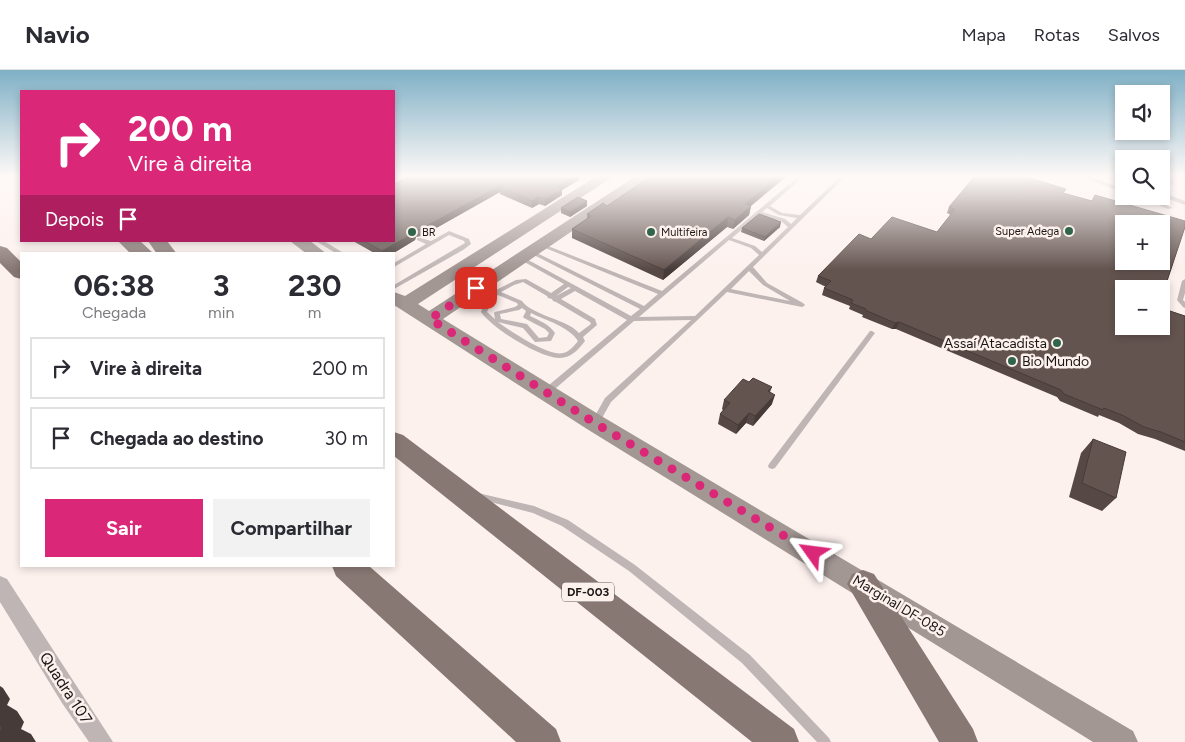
<!DOCTYPE html>
<html lang="pt">
<meta charset="utf-8">
<style>
body{margin:0;font-family:Figtree,sans-serif;background:#f2f2f3;color:#2b2b33;height:100vh;display:flex;flex-direction:column;font-size:19px;white-space:nowrap}
*{box-sizing:border-box;margin:0}
p{font-size:16px;color:#7c7c81}
.icon{flex:none;width:28px;height:28px;fill:none;stroke:currentColor;stroke-width:2;stroke-linecap:round;stroke-linejoin:round}
.map{position:relative;flex:1;overflow:hidden}
.sheet{position:absolute;left:20px;top:182px;width:375px;height:315px;display:flex;flex-direction:column;background:#fff;border-radius:0px;box-shadow:0 2px 8px #0003}
.sheet>*{flex:none}
.hud{position:absolute;left:20px;top:20px;width:375px;height:152px;border-radius:0px;box-shadow:0 2px 8px #0003;background:#db2777;color:#fff;overflow:hidden}
.buttons{position:absolute;left:1115px;top:15px;display:grid;gap:10px}
.buttons a{display:grid;place-items:center;width:55px;height:55px;border-radius:0px;background:#fff;box-shadow:0 2px 8px #0003;font-size:25px}
.pin{position:absolute;display:grid;place-items:center;width:42px;height:42px;color:#fff;margin:-21px;border-radius:10px;box-shadow:0 2px 8px #0006}
.me{position:absolute;width:55px;margin:-28px;rotate:301deg;stroke-linejoin:round;filter:drop-shadow(0 0 4px #0008)}
.turn{display:flex;align-items:center;gap:18px;height:105px;padding:0 25px;font-size:22px}
.turn .icon{width:65px;height:65px;stroke-width:2.5}
.turn b{display:block;font-size:35px;line-height:42px}
.then{display:flex;align-items:center;height:48px;padding:0 25px;background:#0003;gap:10px;font-size:19px}
.eta{display:flex;justify-content:space-evenly;align-items:center;height:85px;text-align:center}
.eta b{font-size:30px;font-weight:700;line-height:35px}
.button{display:flex;gap:10px;margin-top:auto;padding:10px 25px}
.button a{flex:1;height:58px;border-radius:0px;background:#db2777;color:#fff;font-size:20px;font-weight:700;line-height:58px;text-align:center}
.button a+a{background:#f2f2f3;color:#2b2b33}
ul{padding:0;list-style:none}
li{display:flex;align-items:center;gap:15px;height:62px;margin:0 10px 8px;padding:0 15px;border:2px solid #e1e1e2;border-radius:0px}
li div{flex:1}
li b{display:block;font-size:19px}
li em{font-style:normal}
header{display:flex;align-items:center;gap:30px;box-sizing:border-box;height:70px;padding:0 25px;background:#fff;border-bottom:1px solid #e1e1e2}
header strong{font-size:24px}
nav{display:flex;gap:28px;margin-inline-start:auto;font-size:18px}
.map>svg:first-child{display:block}
.lines{fill:none;stroke-linecap:round;stroke-linejoin:round}
.service{fill:#beb5b4;fill-rule:evenodd}
.minor{fill:#beb5b4;fill-rule:evenodd}
.secondary{fill:#a39794;fill-rule:evenodd}
.trunk{fill:#887874;fill-rule:evenodd}
.wall{fill:#564845}
.shaded-wall{fill:#463b38}
.building{fill:#645450;stroke:#463b38;fill-rule:evenodd}
.route{stroke:#db2777;stroke-width:9;stroke-dasharray:0 16.2}
.poi-dot{fill:#30654b;stroke:#fdf1ee;stroke-width:2}
.labels{text-anchor:middle;dominant-baseline:central;stroke-width:5;stroke-linejoin:round;paint-order:stroke}
.far-poi-label{font-size:11px;fill:#1d1715;stroke:#fdf1ee;text-anchor:start}
.shield{fill:#fdf1ee;stroke:#605856;stroke-width:1}
.shield-label{font-size:12px;font-weight:bold;fill:#1d1715}
.poi-label{font-size:14px;fill:#1d1715;stroke:#fdf1ee;text-anchor:end}
.street-label{font-size:14px;fill:#1d1715;stroke:#fdf1ee}
.near-street-label{font-size:16px;fill:#1d1715;stroke:#fdf1ee}
</style>
<header>
<strong>Navio</strong>
<nav><a>Mapa</a><a>Rotas</a><a>Salvos</a></nav>
</header>
<div class="map">
<svg width="1185" height="672" viewBox="0 0 1185 672">
<rect width="100%" height="100%" fill="#fdf1ee"/>
<g class="lines">
<path class="service" d="M799,106H804L770,136L782,143L800,145L841,106H846L753,197L767,213L803,233L805,235L804,236L802,237L727,222L611,332L598,355H592L591,353L605,328L691,250L634,251L549,324H543L542,322L543,320L627,250L575,221L561,229L595,249L597,255L583,267L585,271C579,279 571,288 560,288C541,289 492,258 481,242L485,231L494,221L516,210L526,209L551,223L564,214L519,189L518,188L521,186L631,246L640,239L528,182L531,180L533,181L644,236L658,224L538,175L541,173L543,174L662,221ZM767,138L779,145L797,148L791,154L785,149L762,142ZM759,145L781,151L788,157L762,182L755,176L732,168ZM729,170L751,178L759,185L695,246L639,247ZM749,201L763,215L790,231L731,219ZM523,212L547,226L548,228L552,229L553,231L556,232L590,252L591,254L579,263C575,259 571,256 566,254C554,248 528,241 522,231L501,222L514,215ZM568,217L571,218L556,226ZM498,225L517,233L518,235L515,237L495,242L494,243L495,249L487,242L491,232ZM522,238L526,241L523,247L524,248L545,259L549,263L547,267L539,268L527,254L501,249L500,244L519,240ZM531,243C547,251 568,256 578,271C574,276 569,282 563,283C549,287 510,261 498,252L523,258L535,272L551,271L555,263C549,254 540,251 530,246Z
M1080,106H1087L1124,119V123Z
M1112,106H1119L1124,108V111Z
M1173,106H1178L1172,115L1161,116V112H1169Z
M1161,122L1185,131V135L1161,126Z
M1137,126H1144L1173,138L1168,139Z
M449,161L469,169L471,174L463,180L394,219V215L465,173L464,171L449,165L394,197V193L426,174L417,170V168H421L431,171Z
M316,171H324L345,184H337Z
M1185,209V223L1183,230L1185,232V238L1183,237L1177,230L1182,211Z
M870,261H872L875,263L775,398L772,399L769,398L768,396L769,394Z
M478,423L534,436L568,450L635,495L750,585L829,668L831,672H817L742,593L629,501L562,456L533,443L475,428L474,426L475,424Z"/>
<path class="minor" d="M0,506L7,509L113,672H89L62,633L0,532Z"/>
<path class="secondary" d="M597,106H614L418,234L429,241L636,106H653L443,249L603,347L1133,661L1138,672H1093L587,359L394,235V222L405,226Z
M290,171H310L327,184H307Z"/>
<path class="trunk" d="M118,171H140L154,184H131Z
M148,171H167L177,184H157Z
M0,176L7,178L21,192V209L14,207L0,193Z
M394,362L403,365L794,659L799,672H752L394,386Z
M332,496H369L556,659L561,672H516L336,506Z
M863,500L874,504L973,659L978,672H939L847,514L852,504Z"/>
</g>
<path class="wall" d="M409,106L579,110L562,120V125L545,136L539,134L532,138L500,124V122L422,166L416,167L415,170L392,184H376L353,171H394Z
M1063,123L1092,131L1095,125L1124,256L1185,246V381L1155,369L1138,364L1119,353L1099,345L1098,347L1060,331L1057,327L896,259H892L862,247L863,245L849,239L850,236L822,225L824,218L826,217L816,212L818,206L871,169L937,162L951,145L947,143L949,137Z
M587,136L570,147L561,143V138Z
M751,136L749,145L733,159L727,157L663,210L572,168V159L587,149V144Z
M780,157L764,171L741,162L742,158Z
M749,312L772,317L770,322L772,334L753,356L746,353L736,364L718,354L720,344L723,340L722,339L724,330Z
M1093,369L1116,428L1102,441L1069,427L1081,383Z"/>
<path class="shaded-wall" d="M574,106H579V110L562,120V125L545,136V129L557,117Z
M778,106H787L751,136L749,145L733,159L735,150L745,134Z
M503,114L500,117V122L422,166L421,159Z
M538,127L539,134L532,138V131Z
M587,131V136L570,147V142Z
M728,147L727,157L663,210L664,200Z
M781,152L780,157L764,171L765,167Z
M414,160L416,167L415,170L392,184H383L382,181Z
M899,252L896,259H892L895,253Z
M775,325L772,334L753,356L755,346Z
M749,343L746,353L736,364L738,355Z
M0,616L3,618L10,629L7,635L17,641L24,652L21,659L31,664L36,672H0Z"/>
<path class="building" d="M409,106H574L557,117L562,119L545,129L538,127L532,131L500,117L503,114L421,159L414,160V163L382,181L364,171H394V114Z
M651,106H778L745,134L751,136L735,150L728,147L664,200L572,159L591,146L587,144L603,133L607,136Z
M975,106H1023L1066,119L1063,123L1092,131L1095,125L1185,151V157L1161,229V219H1124V256H1161V238L1185,246V372L1161,362L1144,357L1124,346L1104,338L1103,340L1064,324L1061,320L899,252L895,253L865,240L866,239L851,233L853,230L824,218L831,211L818,206L859,164L871,169L892,147L937,162L955,139L949,137ZM1124,154H1161V191H1124Z
M578,127L587,131L570,142L561,138Z
M759,144L781,152L765,167L742,158Z
M753,308L772,317L768,321L775,325L755,346L749,343L738,355L720,344L730,333L724,330L743,309L749,312Z
M1093,369L1126,382L1116,428L1082,413Z
M0,654L2,658L0,663Z"/>
<linearGradient id="sky" x2="0" y2="1"><stop stop-color="#7fb0c6"/><stop offset="0.53" stop-color="#fef9f7"/><stop offset="1" stop-color="#fef9f7" stop-opacity="0"/></linearGradient>
<rect width="1185" height="200" fill="url(#sky)"/>
<g class="lines">
<path class="route" d="M476,218L430,249L595,353L813,483"/>
</g>
<g class="poi-dot">
<circle cx="1069" cy="161" r="5"/>
<circle cx="412" cy="162" r="5"/>
<circle cx="651" cy="162" r="5"/>
<circle cx="1057" cy="273" r="5"/>
<circle cx="1012" cy="291" r="5"/>
</g>
<g class="labels">
<g class="far-poi-label">
<text x="1059" y="161" text-anchor="end">Super Adega</text>
<text x="422" y="162">BR</text>
<text x="661" y="162">Multifeira</text>
</g>
<rect class="shield" x="562" y="512.5" width="52" height="19" rx="4"/>
<g class="shield-label">
<text x="588" y="522">DF-003</text>
</g>
<g class="poi-label">
<text x="1047" y="273">Assaí Atacadista</text>
<text x="1022" y="291" text-anchor="start">Bio Mundo</text>
</g>
<g class="street-label">
<text transform="translate(899 536) rotate(31)">Marginal DF-085</text>
</g>
<g class="near-street-label">
<text transform="translate(66 618) rotate(57)">Quadra 107</text>
</g>
</g>
</svg>
<div class="buttons">
<a><svg class="icon" aria-label="sound" viewBox="0 0 24 24"><path d="M4 9h4l5-4v14l-5-4H4zM17 9q2 3 0 6"/></svg></a>
<a><svg class="icon" aria-label="search" viewBox="0 0 24 24"><circle cx="10" cy="10" r="6"/><path d="M15 15l6 6"/></svg></a>
<a>+</a>
<a>−</a>
</div>
<div class="pin" style="left:476px;top:218px;background:#d93025"><svg class="icon" aria-label="arrive" viewBox="0 0 24 24"><path d="M6 21V4h12l-3 4 3 4H6"/></svg></div>
<svg class="me" style="left:813px;top:483px" viewBox="-20 -20 40 40"><path d="M0-17L14 15 0 8-14 15z" fill="#db2777" stroke="#fff" stroke-width="4"/></svg>
<div class="hud">
<div class="turn"><svg class="icon" aria-label="right" viewBox="0 0 24 24"><path d="M7 20v-9h11M14 6l5 5-5 5"/></svg><div><b>200 m</b>Vire à direita</div></div>
<div class="then">Depois<svg class="icon" aria-label="arrive" viewBox="0 0 24 24"><path d="M6 21V4h12l-3 4 3 4H6"/></svg></div>
</div>
<section class="sheet">
<div class="eta">
<div><b>06:38</b><p>Chegada</p></div>
<div><b>3</b><p>min</p></div>
<div><b>230</b><p>m</p></div>
</div>
<ul>
<li><svg class="icon" aria-label="right" viewBox="0 0 24 24"><path d="M7 20v-9h11M14 6l5 5-5 5"/></svg><div><b>Vire à direita</b></div><em>200 m</em></li>
<li><svg class="icon" aria-label="arrive" viewBox="0 0 24 24"><path d="M6 21V4h12l-3 4 3 4H6"/></svg><div><b>Chegada ao destino</b></div><em>30 m</em></li>
</ul>
<div class="button"><a>Sair</a><a>Compartilhar</a></div>
</section>
</div>
